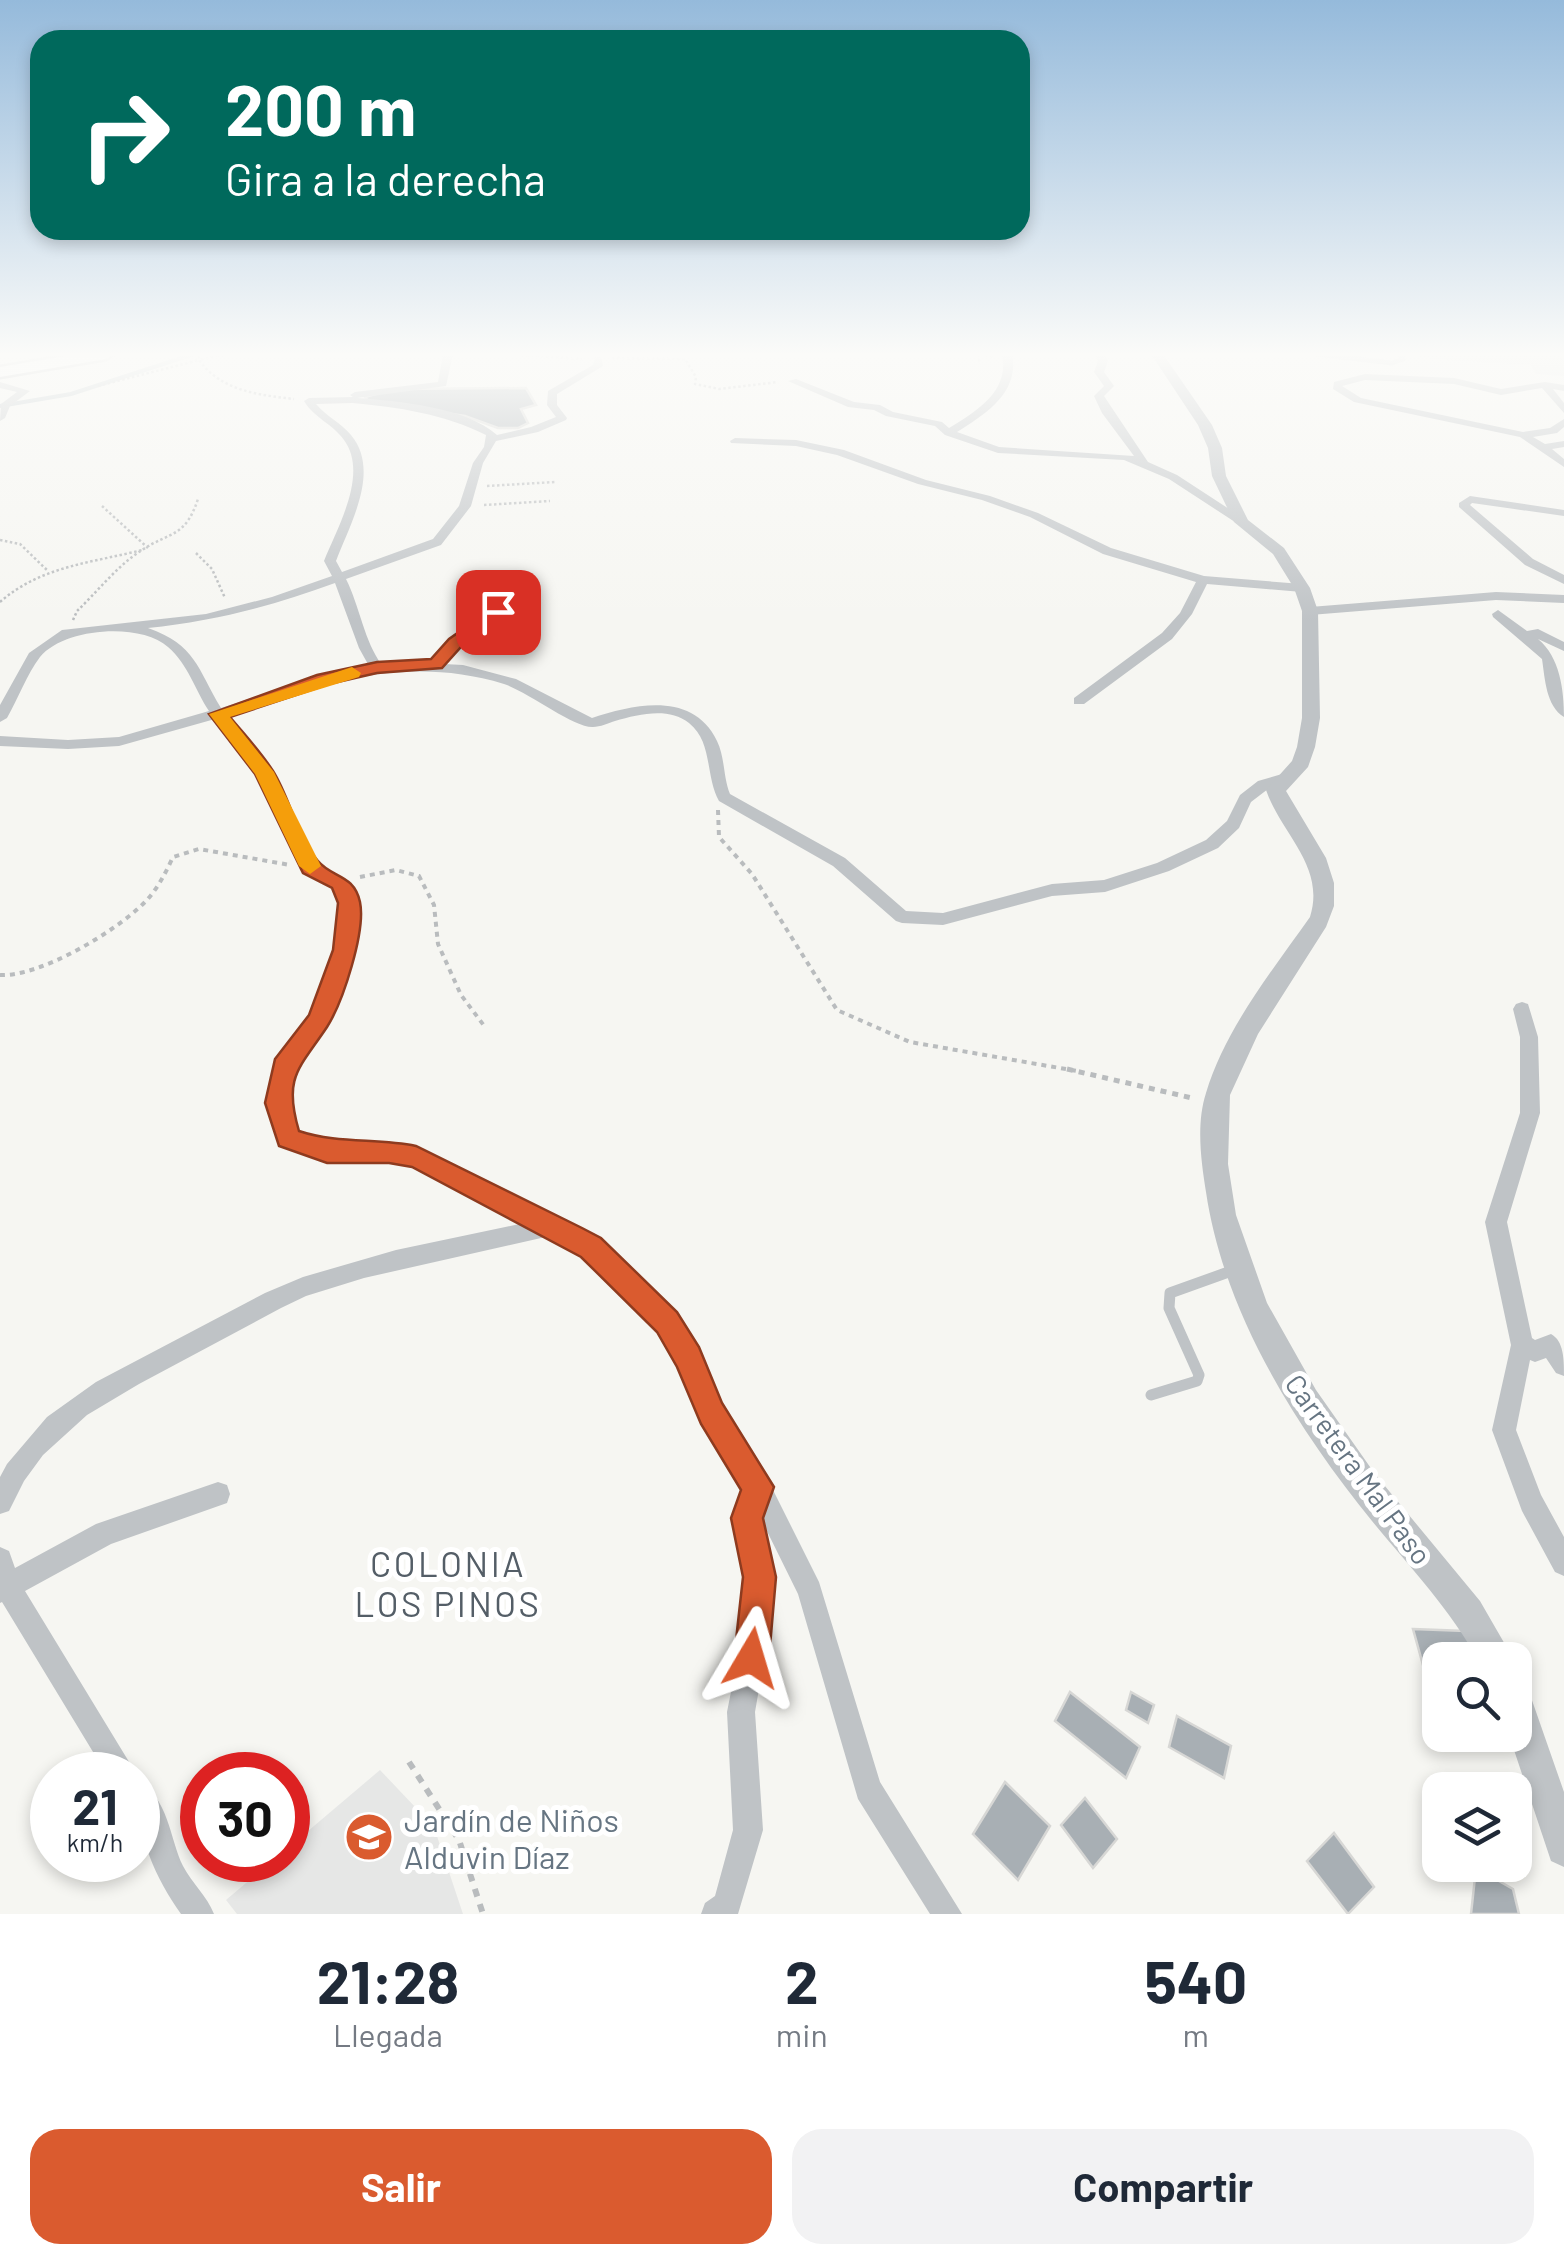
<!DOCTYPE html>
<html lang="es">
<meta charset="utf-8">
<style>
body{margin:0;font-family:Barlow,sans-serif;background:#f2f2f3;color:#1f2937;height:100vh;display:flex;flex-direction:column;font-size:38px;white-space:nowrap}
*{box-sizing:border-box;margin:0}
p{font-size:32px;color:#747a83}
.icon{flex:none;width:55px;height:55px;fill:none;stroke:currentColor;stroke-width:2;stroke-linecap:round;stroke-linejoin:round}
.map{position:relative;height:1914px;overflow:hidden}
.side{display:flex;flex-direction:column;background:#fff;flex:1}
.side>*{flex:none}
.banner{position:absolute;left:30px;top:30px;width:1000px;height:210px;border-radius:30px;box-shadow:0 5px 15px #0003;background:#00695c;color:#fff;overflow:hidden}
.controls{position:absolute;left:1422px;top:1642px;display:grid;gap:20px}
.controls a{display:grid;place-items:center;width:110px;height:110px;border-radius:20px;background:#fff;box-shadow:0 5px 15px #0003;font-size:50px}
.speed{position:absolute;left:30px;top:1752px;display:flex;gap:20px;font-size:50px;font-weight:700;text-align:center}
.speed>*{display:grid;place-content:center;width:130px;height:130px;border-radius:50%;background:#fff;box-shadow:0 5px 15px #0003;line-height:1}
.speed small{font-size:25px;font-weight:400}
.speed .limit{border:15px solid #d22;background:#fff;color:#111}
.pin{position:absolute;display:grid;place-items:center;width:85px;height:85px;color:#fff;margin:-42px;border-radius:20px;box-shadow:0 5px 15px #0006}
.me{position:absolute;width:110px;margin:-55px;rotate:7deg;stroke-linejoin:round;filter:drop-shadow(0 0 8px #0008)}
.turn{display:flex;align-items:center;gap:35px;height:210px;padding:0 30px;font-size:45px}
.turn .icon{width:130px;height:130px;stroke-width:2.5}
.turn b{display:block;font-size:70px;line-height:85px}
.eta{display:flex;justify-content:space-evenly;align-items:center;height:170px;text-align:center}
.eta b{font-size:60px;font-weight:700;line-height:70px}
.primary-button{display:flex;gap:20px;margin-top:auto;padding:20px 30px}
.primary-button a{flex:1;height:115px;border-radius:30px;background:#da5b2f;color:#fff;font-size:40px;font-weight:700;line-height:115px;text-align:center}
.primary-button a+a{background:#f2f2f3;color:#1f2937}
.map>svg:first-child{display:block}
.built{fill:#e6e7e6}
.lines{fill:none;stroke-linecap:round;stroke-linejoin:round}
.stream{stroke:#b9c3c8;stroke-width:4}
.building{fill:#a8afb4;stroke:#d7d7d5;stroke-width:2.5}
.trunk-casing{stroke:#b4b7ba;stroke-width:5}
.path-far3{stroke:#b9bcbe;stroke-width:2.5;stroke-dasharray:2.5 2.5;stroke-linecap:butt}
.path-far2{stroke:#b9bcbe;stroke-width:4;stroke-dasharray:5 5;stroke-linecap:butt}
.path-far1{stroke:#b9bcbe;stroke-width:5;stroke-dasharray:6 6;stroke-linecap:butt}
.path{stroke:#b9bcbe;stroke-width:6;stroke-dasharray:8 8;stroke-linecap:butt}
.service-far1{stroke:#bfc3c6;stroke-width:5}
.service{stroke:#bfc3c6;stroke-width:11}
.minor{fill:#bfc3c6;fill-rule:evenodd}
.tertiary{fill:#bfc3c6;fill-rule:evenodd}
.trunk{fill:#fff;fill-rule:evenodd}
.route{fill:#da5b2f;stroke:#8e3b1f;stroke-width:2.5}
.slow{fill:#f59e0b}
.labels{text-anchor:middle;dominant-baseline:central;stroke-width:10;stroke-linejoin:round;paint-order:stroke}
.street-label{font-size:28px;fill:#667582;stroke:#fff}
.near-poi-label{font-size:32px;fill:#667582;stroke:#fff;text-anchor:start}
.near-neighbourhood-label{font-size:35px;letter-spacing:2.5px;fill:#545e67;stroke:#fff}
</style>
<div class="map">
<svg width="1564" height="1914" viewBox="0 0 1564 1914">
<rect width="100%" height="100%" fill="#f6f6f2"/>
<path class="built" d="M1417,354H1559L1564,360V376L1536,374L1531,365L1417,358Z
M380,1770L434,1827L463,1914H237L226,1900L273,1860H288V1848Z"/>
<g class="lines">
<path class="stream" d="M0,406L71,394L194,354"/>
</g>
<path class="building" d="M526,388L536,405L521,409L528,423L518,428H498L465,416L369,402L365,397L393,389Z
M1413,1629L1466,1631L1475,1660H1440V1701H1433Z
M1070,1692L1140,1747L1126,1778L1055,1721Z
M1131,1692L1154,1705L1148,1723L1126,1710Z
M1177,1716L1231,1746L1224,1778L1169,1747Z
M1005,1782L1050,1826L1018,1880L973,1834Z
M1085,1798L1117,1839L1093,1868L1061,1825Z
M1334,1833L1374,1887L1348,1914L1307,1861Z
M1430,1840L1440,1841V1865H1467L1469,1876L1435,1870Z
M1476,1868L1513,1889L1519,1914H1471Z"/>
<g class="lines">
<g class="trunk-casing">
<path id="trunk" d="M77,354H114L106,359L0,377V367Z"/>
</g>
<path class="path-far3" d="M228,354L199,360C221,391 259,395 294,399
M501,354L582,359
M978,354L980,364
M981,354L992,357
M612,358L685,359L696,377L695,384L719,389L778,382
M98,386L199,360V354
M487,486L555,482
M484,505L550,501
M102,506L148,548
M0,540L20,544L48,571
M196,553L212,569L225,598
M0,602C41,566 91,563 142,550
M73,620L77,611C97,592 118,565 142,550C171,531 185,538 198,499"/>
<path class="path-far2" d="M718,810L719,837L752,874L837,1010L910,1042L1077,1071
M360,877L396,870L419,876L434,905L438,944L461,995L485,1027
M0,975C40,977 115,932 144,903C157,890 165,874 173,857L199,849L290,865"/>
<path class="path-far1" d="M1067,1069L1192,1098"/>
<path class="path" d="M409,1762L459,1840L483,1914"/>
<path class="service-far1" d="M1316,354L1392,363L1403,359L1400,354"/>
<path class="service" d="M1151,1395L1197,1381L1199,1375L1169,1308L1170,1293L1234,1270"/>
<path class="minor" d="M443,354H453L446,386L357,398C398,401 466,407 497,435L531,427L556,417L547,405L548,391L593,365L595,357H601L603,366L557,394V405L567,418L566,420L538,432L496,441L483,463L471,506L441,545L346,579C360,607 364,641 382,665L430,663L450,640L516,593H524V599L460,646L444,664L463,665L516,679L592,718C635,704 693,691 717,741C725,757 723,777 730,794L845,858L906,911L943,913L1052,884L1104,880L1157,863L1206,840L1227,821L1240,795L1258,781L1282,774L1290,779L1287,782L1268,789L1251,802L1239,828L1218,848L1169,871L1105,892L1052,896L943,925L902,923L896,921L833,866L719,801C705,776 713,742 689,723C669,707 639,714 615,721C609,723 600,727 593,727C574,728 528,692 504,684C405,654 321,684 227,715L272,772L316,863L347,880L357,903L353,951L328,1020L297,1062L288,1103L296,1132L327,1142H389L423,1151L599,1240L675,1314L696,1350L719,1406L767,1478L819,1582L880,1782L962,1914H930L858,1799L798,1594L760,1517L772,1577L769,1631L755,1712L763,1830L738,1914H701L705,1903L715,1896L733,1830L727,1712L743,1631L746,1577L735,1518L745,1489L703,1422L679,1365L659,1330L583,1254L550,1236L364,1278L306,1296L281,1308L139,1384L87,1415L43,1455L24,1481L9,1511L0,1514V1477L7,1464L47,1417L96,1382L265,1293L303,1277L396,1250L524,1223L412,1165L389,1160H327L281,1144L268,1103L279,1059L311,1017L335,951L341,903L334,888L304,871L257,774L215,719L119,746L68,749L0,746V736L68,740L119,737L209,711C195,690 188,664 168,647C140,622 64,628 40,657C27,674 18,699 7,718L0,722V705L29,653L62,630L206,614L272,597L332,576L324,561C337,528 369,474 344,440C333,424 314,418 304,401L309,398L353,397L350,395L355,392L438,382ZM352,403C398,407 444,414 486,435L484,447L473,463L459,506L433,539L342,572L336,561C350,524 381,471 351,435C341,423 326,416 316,404ZM335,583L359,648L369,666L317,677L221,708C197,668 196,645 148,628C215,621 272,606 335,583Z
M1002,354H1012C1020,392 986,414 957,432L999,447L1134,456L1102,413L1094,396L1104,386L1094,372L1098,361L1096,355L1105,354L1108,361L1104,372L1114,386L1104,396L1148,462L1177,475L1246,520V524H1238L1169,479L1124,460L998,453L945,435L935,426L886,416L874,410L848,407L788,381L796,379L854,402L880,405L893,412L942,422L949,428C977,411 1010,391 1002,354Z
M1365,374L1454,378L1501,389L1545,382L1564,385V391L1553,389L1564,403V413L1542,388L1501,395L1454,384L1365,380L1342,386L1361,398L1523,432L1550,428L1564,419V427L1557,433L1533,437L1545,444L1564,441V447L1552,449L1564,459V467L1520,437L1354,402L1333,389L1334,382Z
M0,382L30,391L10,406L5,418L0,421L1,404L17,392L0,388Z
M735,438L796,440L844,450L926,480L990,496L1038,513L1111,548L1204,576L1302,584L1308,588L1302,592L1207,584L1192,614L1172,639L1084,704H1074V698L1162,633L1180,613L1196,582L1103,554L1030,517L982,500L918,484L837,455L796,446L731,443L730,441Z
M1470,496L1564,510V516L1472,503L1470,505L1533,559L1564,575V584L1525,565L1459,507V503Z
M1496,592L1564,595V603L1496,600L1310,615L1304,611L1310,607Z
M1498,610L1527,631L1538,629L1564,642V651L1538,639C1560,657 1564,690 1564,717C1546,706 1545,679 1542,659L1493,617L1492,614Z
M1522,1002L1528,1004L1538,1037L1540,1113L1507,1222L1532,1338L1535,1340L1551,1334C1564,1341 1564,1360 1564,1376L1556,1373L1546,1358L1535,1362L1530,1360L1516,1430L1541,1495L1564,1537V1576L1555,1572L1522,1511L1492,1430L1511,1345L1485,1222L1520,1113V1037L1513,1009L1516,1004Z
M218,1482L227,1485L230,1494L227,1503L111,1544L25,1591L137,1775H107L2,1602L0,1603V1547L9,1551L15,1568L96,1524Z
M138,1783C168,1795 170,1840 183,1866C192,1883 207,1896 214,1914H181C153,1874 135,1831 138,1783Z"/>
<path class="tertiary" d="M1151,354H1163L1212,425L1222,448L1226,476L1248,520L1284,548L1310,588L1318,611L1320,718L1315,747L1308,767L1286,791L1326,858L1334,883V906L1326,927L1258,1034L1230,1095L1228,1164L1236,1215L1267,1303L1316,1390L1375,1474L1480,1601L1514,1660H1478C1450,1609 1409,1566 1372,1521C1296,1427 1224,1313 1206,1192C1201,1161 1196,1124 1206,1093C1225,1029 1272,971 1310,917C1326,866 1281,834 1266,790L1292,761L1297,747L1302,718V611L1294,588L1273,554L1234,522L1212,476L1208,448L1198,425Z
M1515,1680L1527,1686L1564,1792V1867L1551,1861L1509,1735H1515Z"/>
<use href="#trunk" class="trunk"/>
</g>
<linearGradient id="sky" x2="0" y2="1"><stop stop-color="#95badb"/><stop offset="0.57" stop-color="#fbfbf9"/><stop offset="1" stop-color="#fbfbf9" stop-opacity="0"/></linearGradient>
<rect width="1564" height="622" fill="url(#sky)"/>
<path class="route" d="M493,608L507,612L461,647L442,668L377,673L329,684L230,717C244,734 261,752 273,771C290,798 297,837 318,861C332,878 354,874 360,902C366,931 343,1002 327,1027C299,1069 283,1077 299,1131C338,1144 377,1138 416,1146L582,1228L601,1238L677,1312L699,1347L722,1403L774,1487L763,1518L776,1577L769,1658L764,1671L751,1676L739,1671L734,1658L743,1577L731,1518L741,1490L701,1424L677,1367L657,1332L581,1257L412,1167L389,1163H327L279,1146L265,1103L275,1059L309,1015L333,950L338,903L332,888L303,873L255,774L209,714L317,675L377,662L431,659L449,639Z"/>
<path class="slow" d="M352,667L361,673L359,677L230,717L274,772L321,866L310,874L299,866L255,774L209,714Z"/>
<defs>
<g id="school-disc" transform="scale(2.5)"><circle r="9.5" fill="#da5b2f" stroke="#fff"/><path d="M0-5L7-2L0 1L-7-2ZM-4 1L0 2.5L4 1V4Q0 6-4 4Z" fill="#fff"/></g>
</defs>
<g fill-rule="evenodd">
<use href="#school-disc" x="369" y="1837"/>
</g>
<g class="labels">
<g class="street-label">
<text transform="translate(1359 1469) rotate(54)">Carretera Mal Paso</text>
</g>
<g class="near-poi-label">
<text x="404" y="1819">Jardín de Niños<tspan x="404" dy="37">Alduvin Díaz</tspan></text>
</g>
<g class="near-neighbourhood-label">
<text x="448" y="1563">COLONIA<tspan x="448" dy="40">LOS PINOS</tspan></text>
</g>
</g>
</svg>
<div class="controls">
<a><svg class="icon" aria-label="search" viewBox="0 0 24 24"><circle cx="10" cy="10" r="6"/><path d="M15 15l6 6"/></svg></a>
<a><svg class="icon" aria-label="layers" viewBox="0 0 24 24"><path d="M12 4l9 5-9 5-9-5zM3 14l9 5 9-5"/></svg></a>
</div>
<div class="speed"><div>21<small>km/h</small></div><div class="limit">30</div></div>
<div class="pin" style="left:498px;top:612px;background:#d93025"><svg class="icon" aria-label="arrive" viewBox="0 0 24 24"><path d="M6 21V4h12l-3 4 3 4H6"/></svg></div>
<svg class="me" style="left:751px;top:1658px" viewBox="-20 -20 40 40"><path d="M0-17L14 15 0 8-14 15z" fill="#da5b2f" stroke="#fff" stroke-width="4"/></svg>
<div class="banner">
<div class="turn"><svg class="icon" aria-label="right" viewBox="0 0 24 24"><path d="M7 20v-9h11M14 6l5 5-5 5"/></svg><div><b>200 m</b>Gira a la derecha</div></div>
</div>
</div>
<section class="side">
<div class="eta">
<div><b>21:28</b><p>Llegada</p></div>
<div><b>2</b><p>min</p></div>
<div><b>540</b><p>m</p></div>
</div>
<div class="primary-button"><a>Salir</a><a>Compartir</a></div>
</section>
